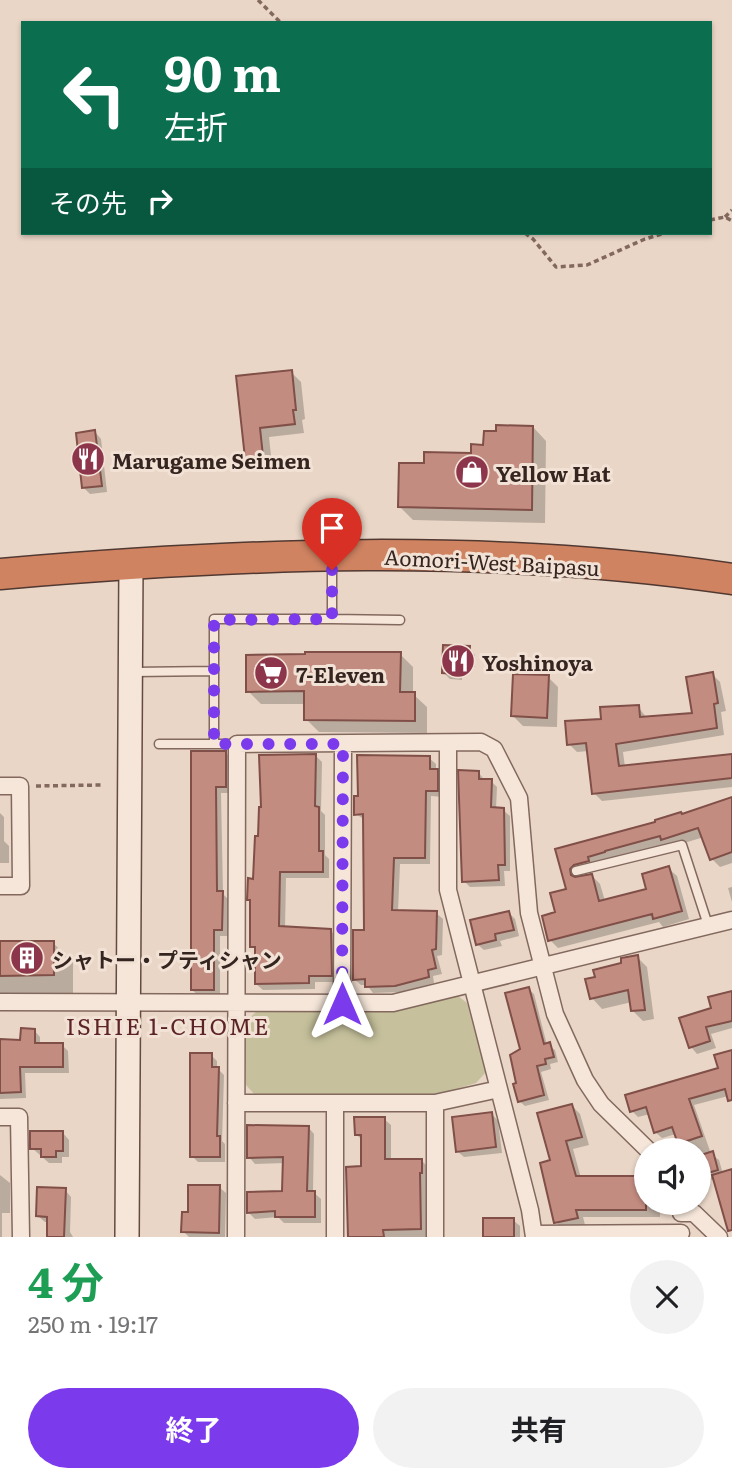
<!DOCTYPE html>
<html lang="ja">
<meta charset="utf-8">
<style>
body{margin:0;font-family:Literata,"Noto Sans JP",serif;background:#f2f2f2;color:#202124;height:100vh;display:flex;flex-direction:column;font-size:26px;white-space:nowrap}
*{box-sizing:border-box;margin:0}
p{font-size:23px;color:#757577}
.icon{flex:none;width:38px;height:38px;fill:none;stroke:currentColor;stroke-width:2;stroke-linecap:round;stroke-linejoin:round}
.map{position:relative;height:1237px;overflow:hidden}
.panel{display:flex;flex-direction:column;background:#fff;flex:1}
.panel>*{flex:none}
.banner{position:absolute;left:21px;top:21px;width:691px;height:214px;border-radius:0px;box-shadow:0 2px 5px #0004;background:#0b6e4f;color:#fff;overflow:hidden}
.tools{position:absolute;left:634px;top:1138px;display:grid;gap:14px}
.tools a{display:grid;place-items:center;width:77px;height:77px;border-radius:50%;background:#fff;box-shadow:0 2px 5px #0004;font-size:35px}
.pin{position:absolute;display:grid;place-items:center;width:60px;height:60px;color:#fff;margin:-72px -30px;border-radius:50% 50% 50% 0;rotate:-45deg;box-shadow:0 0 7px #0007}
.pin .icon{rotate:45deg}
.me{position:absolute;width:77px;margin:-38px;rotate:0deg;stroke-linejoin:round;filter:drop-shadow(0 0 5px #0008)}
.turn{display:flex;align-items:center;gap:24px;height:147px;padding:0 28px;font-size:32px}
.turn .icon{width:91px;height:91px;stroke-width:2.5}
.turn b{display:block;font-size:49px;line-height:60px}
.then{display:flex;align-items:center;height:66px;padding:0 28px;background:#0003;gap:14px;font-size:26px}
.round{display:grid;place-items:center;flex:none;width:74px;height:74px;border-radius:37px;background:#f2f2f2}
.overview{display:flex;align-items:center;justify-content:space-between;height:119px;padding:0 28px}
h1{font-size:42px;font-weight:700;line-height:52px;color:#1e9e55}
.action{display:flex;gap:14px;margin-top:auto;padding:14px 28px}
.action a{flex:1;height:80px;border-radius:42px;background:#7c3aed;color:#fff;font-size:28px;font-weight:700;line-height:80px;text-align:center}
.action a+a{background:#f2f2f2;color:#202124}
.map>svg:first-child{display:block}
.green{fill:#c6c19c}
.shadow{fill:#0003}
.building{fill:#c38c81;stroke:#804f47;stroke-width:2}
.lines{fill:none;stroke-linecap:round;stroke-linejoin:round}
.lane-casing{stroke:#83685e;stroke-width:11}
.street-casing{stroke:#83685e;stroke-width:19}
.secondary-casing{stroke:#654a41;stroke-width:26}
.highway-casing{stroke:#513932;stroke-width:33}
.path{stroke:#83685e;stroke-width:3.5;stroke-dasharray:5 3.5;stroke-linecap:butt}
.lane{stroke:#f5e6d9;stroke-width:8}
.street{stroke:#f5e6d9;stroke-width:16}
.secondary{stroke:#f5e6d9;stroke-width:23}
.highway{stroke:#cf8361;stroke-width:30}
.route{stroke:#7c3aed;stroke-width:12;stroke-dasharray:0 21.6}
.labels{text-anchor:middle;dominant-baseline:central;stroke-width:6;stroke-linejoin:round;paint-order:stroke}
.poi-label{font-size:21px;font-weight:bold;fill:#352520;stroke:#f2e2d5;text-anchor:start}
.street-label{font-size:21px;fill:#352520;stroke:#f2e2d5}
.neighbourhood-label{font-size:23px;letter-spacing:2px;fill:#5d2427;stroke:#f2e2d5}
</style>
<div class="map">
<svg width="732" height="1237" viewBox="0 0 732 1237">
<rect width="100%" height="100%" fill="#e9d6c7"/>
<path class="green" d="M458,996L467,1003L486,1072L476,1083L436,1095H255L246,1085L244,1023L257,1011H389Z"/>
<path class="shadow" d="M291,372L301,382L305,419L302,420L304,433L269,437L272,465L256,467L246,457L238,378Z
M533,427L546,441L545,523L413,520L400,507L485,447Z
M95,432L101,439L107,492L90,494L83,487Z
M469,648L475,655V667L462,666V680L450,679L444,673Z
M400,654L413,667V694L427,707V733L319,732L306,719V704H261L248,691Z
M712,674L720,682L726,711L721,712L724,735L623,752L625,767L732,755V787L602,801L594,793L589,751L577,752L569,744L603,720L638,707L647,718L694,715Z
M548,677L558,687L557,727L523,726L513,716Z
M193,753H226L232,760V793H221L223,894L228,899V936H220V996H199L192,990Z
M316,756L322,762L321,811L325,815V855L329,859V878H286L285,928L330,930L337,937V982H315V989L263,990L256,984V950L252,946V902L249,899L255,880L260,838Z
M429,758L436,764V770L443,777V797L431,796L430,864H400L398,912L436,913L443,919L442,955L437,956L442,974L433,976L434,983L402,992L373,993L367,985H361L354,979L366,932L365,820L356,814Z
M479,773L485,781H491L497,787L496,809L503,810L510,816V871H504L505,886L470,887L464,881Z
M732,798V863L720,867L712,859L704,837L671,847L668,844L612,859L580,874L578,878L592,876L600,884L605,901L649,890L668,868L677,876L689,919L663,927L659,922L558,948L550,940L557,914L568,890L558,850L683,816Z
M0,813L4,817V841L9,846V863H0Z
M732,887V902L728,888Z
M509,913L515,919L519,936L500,941L502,946L484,950L477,944Z
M0,943H53L73,962V994H0Z
M637,957L647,967L654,1019L643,1021L633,1011L632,1002L602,1009L592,998L597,978Z
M528,989L534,994L547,1045L555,1050L558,1062L550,1064L551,1069L541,1072L549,1100L525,1106L519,1101V1085Z
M732,993V1028L711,1034L716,1048L697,1054L691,1047L713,1009Z
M34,1030L40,1037V1045H62L68,1051L69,1073H25L26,1098L0,1099V1040L22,1041Z
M732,1052V1095L694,1105L711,1154L719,1160L723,1174L732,1171V1217L715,1179L698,1182V1150H685L676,1134L662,1138L655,1132L650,1114L638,1117L632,1111L721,1069Z
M211,1055L217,1061V1068L224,1075L222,1141L225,1144V1162H198L192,1156Z
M572,1106L580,1114L589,1145L573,1149L581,1178L646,1202H660V1217H583L585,1225L564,1231L556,1222L552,1162Z
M492,1114L498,1121L502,1153L464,1157L457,1151Z
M384,1119L391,1125V1161H422L428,1167V1179H426L427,1237H347L363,1167L362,1140L356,1134Z
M308,1127L314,1134L313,1192L321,1199V1223H284L278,1217L255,1219L248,1212L284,1192L285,1163L255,1164L249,1157Z
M63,1133L69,1140V1157H62V1163H49L32,1148Z
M0,1175L10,1183V1213H2V1237H0Z
M219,1187L226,1193L225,1237H189L183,1231Z
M65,1190L71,1197L70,1232L73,1237H49V1222H45L38,1216Z
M513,1220L520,1226V1237H485Z"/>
<path class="building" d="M292,370L296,410H293L295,424L260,428L263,456L245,458L236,376Z
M496,425L533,426L532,510L398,507L399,463H424V452L471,453V444L483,445L484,431H496Z
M95,430L102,486L82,488L76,433Z
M443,645L470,646L469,661H456V674L442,673Z
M305,652H401L400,692H415V721L304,720V691L246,692V655L305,654Z
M713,672L718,703L714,704L717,728L616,744L619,766L732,754V778L592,794L586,743L567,745L565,721L601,719L600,707L639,705L640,717L692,713L686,677Z
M513,674L549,675L547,718L511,716Z
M191,751H226V787H216L217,891H223L222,930H214V990H191Z
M316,754L315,806L319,807V851H323V872H280L279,926L331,929L332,976H309V983L255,984V947H250V900H247L248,878L253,879L255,836H258L259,807H261L259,755Z
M357,755L430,756V769H438V791H426L425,858H394L392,910L437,911L436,949L432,950L436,968L428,970L429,977L395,986L365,987V979L353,980V930H364L363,814L354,815V796H358Z
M458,770L479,771V779H492L491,807L504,808L505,865H498L499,880L462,882Z
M732,797V852L710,860L698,828L661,840L660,836L605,851V852L588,857L589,861L574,865L570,869L571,875L575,877L592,874L599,901L646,889L642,874L669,866L682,911L653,919L652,914L548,941L542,916L555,912L550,893L566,889L555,849L655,822V820L681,812L682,814Z
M509,911L514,930L495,934L496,940L476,945L470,920Z
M0,941H54V975L0,976Z
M638,955L645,1010L631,1011L628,990L590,999L585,979L595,977L593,970L621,963V958Z
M529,987L544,1044L550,1042L554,1057L545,1059L546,1064L537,1066L544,1095L518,1102L513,1084L516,1083L510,1055L520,1049L505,993Z
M732,991V1021L706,1027L710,1041L689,1048L679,1018L711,1008L708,997Z
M21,1028L35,1029V1043H63V1067H20L21,1092L0,1093V1039L20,1040Z
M732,1050V1100L728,1101L725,1089L689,1099L702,1136L678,1144L672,1127L654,1133L646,1107L630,1112L625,1095L718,1068L714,1055Z
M190,1053H212V1067H219L217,1136H220V1157H190Z
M572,1104L582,1137L566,1141L576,1176H646V1210H576L578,1218L554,1223L540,1163L550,1160L537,1113Z
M492,1112L496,1147L456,1152L452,1117Z
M354,1117H385V1159H422V1173H420L421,1229L383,1230L384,1237H348L346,1167L361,1166V1135H355Z
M247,1125L309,1126L307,1191H315V1217H275V1211L247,1213V1192L282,1191L283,1157L247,1158Z
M30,1131H63V1151H56V1157H41V1149H30Z
M713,1151L718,1170L698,1176V1156Z
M732,1169V1230L728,1231L712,1175Z
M188,1185H220L219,1233L181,1232L182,1212H188Z
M37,1187L66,1188L64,1237H47V1217L36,1216Z
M483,1218H514V1237H483Z"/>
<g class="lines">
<g class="lane-casing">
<path id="lane" d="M332,619L400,620
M133,672L214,671
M159,744H237
M214,744V619H332V560
M576,871L682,845L708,925"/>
</g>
<g class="street-casing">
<path id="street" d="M448,743V890L530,1210L534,1237
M0,786H20L21,886H0
M0,1002L393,1003L732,920
M342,1004L343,744
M236,1103H435L499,1089
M0,1117H19L21,1237
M681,1213H694L719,1237
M534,1234L681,1233
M236,1237L237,744L481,742L494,749L519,798L529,913L555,1014L585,1080L601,1104L648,1150
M335,1237V1104
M435,1237V1103"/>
</g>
<g class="secondary-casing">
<path id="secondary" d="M127,1237L131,563"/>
</g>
<g class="highway-casing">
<path id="highway" d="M0,574C243,553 490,543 732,579"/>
</g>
<path class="path" d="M258,0L281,23
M725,217L732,210
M710,220L725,217L732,221
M525,233L533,239L556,267L587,265L645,239L665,233
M36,786L101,785"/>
<use href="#lane" class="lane"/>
<use href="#street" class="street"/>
<use href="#secondary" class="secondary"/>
<use href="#highway" class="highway"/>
</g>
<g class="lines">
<path class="route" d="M332,570V619L214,620V744H343L342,1004"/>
</g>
<defs>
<g id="restaurant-disc" transform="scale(1.75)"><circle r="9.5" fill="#8c354b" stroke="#f2e2d5"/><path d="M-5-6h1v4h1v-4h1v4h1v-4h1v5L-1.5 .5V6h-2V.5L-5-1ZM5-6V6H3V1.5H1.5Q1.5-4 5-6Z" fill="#fff"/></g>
<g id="shop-disc" transform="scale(1.75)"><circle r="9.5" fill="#8c354b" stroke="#f2e2d5"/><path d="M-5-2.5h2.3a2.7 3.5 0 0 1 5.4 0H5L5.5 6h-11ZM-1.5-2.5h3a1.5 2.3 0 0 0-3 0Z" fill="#fff"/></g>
<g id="supermarket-disc" transform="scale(1.75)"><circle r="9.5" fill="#8c354b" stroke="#f2e2d5"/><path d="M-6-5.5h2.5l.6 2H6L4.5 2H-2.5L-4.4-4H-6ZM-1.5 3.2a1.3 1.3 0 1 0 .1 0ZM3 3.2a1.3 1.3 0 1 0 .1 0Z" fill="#fff"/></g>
<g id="building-disc" transform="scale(1.75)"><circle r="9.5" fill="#8c354b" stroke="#f2e2d5"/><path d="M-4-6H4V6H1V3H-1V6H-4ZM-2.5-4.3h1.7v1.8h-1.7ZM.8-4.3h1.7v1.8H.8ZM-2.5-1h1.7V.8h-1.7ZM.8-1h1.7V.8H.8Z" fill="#fff"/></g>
</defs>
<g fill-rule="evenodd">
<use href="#restaurant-disc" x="88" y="459"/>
<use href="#shop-disc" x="472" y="472"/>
<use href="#restaurant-disc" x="458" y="661"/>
<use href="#supermarket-disc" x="271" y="673"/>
<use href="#building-disc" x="27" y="958"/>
</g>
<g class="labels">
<g class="poi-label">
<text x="112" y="459">Marugame Seimen</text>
<text x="496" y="472">Yellow Hat</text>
<text x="482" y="661">Yoshinoya</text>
<text x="296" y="673">7-Eleven</text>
<text x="52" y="958">シャトー・プティシャン</text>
</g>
<g class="street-label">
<text transform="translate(492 561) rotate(3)">Aomori-West Baipasu</text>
</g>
<g class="neighbourhood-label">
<text x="168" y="1025">ISHIE 1-CHOME</text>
</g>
</g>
</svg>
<div class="tools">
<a><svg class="icon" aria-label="sound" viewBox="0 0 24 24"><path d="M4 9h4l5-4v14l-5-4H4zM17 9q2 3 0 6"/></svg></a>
</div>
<div class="pin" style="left:332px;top:570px;background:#d93025"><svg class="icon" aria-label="arrive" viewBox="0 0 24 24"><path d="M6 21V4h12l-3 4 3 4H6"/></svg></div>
<svg class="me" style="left:342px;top:1004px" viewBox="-20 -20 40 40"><path d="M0-17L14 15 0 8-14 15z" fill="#7c3aed" stroke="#fff" stroke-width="4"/></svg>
<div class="banner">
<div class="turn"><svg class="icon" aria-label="left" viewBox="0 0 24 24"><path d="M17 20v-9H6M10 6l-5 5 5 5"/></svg><div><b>90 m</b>左折</div></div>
<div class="then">その先<svg class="icon" aria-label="right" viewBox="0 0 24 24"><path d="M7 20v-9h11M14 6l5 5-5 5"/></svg></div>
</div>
</div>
<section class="panel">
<div class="overview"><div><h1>4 分</h1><p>250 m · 19:17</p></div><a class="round"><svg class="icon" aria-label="close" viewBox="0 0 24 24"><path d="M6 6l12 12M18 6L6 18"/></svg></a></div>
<div class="action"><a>終了</a><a>共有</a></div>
</section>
